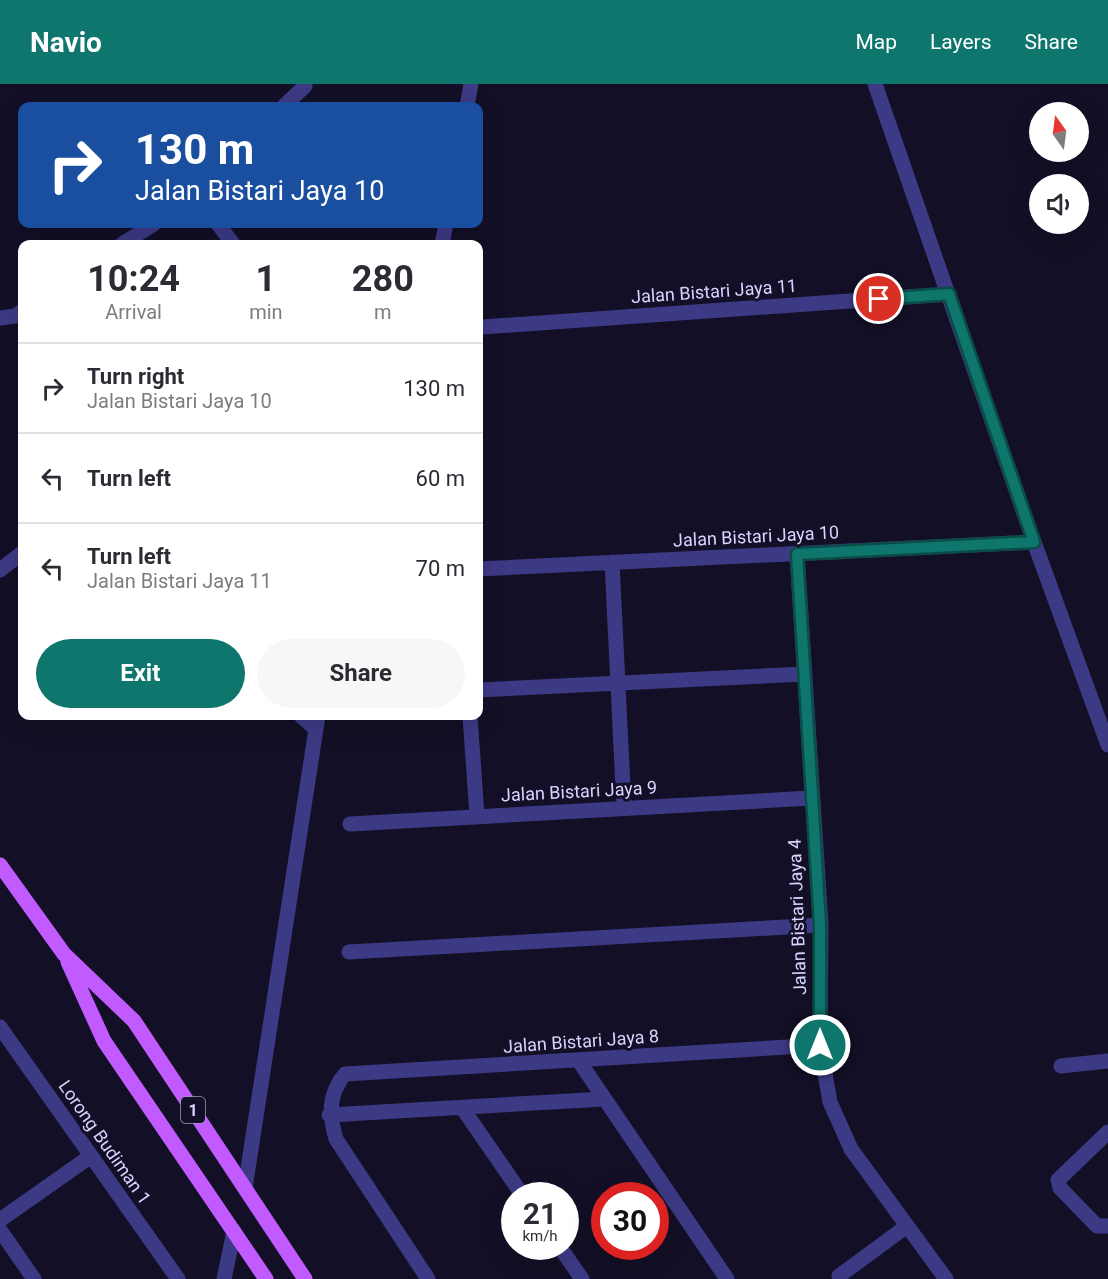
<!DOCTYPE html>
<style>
body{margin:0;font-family:Roboto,sans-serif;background:#f7f7f7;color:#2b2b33;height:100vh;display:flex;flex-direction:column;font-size:22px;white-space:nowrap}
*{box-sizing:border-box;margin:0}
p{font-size:20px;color:#7c7c81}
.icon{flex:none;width:33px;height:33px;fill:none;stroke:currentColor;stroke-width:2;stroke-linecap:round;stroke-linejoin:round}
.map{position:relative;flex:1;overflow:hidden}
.sheet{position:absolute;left:18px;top:156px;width:465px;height:480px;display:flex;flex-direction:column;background:#fff;border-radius:12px;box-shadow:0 6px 24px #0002}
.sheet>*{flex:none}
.top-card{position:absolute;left:18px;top:18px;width:465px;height:126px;border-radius:12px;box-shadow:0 6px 24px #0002;background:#1a4fa0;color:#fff;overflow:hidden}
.needle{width:39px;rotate:346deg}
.controls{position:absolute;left:1029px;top:18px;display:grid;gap:12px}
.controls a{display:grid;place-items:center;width:60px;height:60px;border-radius:50%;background:#fff;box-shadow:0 6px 24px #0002;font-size:30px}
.speed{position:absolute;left:501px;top:1098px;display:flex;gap:12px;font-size:30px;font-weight:700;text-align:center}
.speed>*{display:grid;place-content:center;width:78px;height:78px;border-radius:50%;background:#fff;box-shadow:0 6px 24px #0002;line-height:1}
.speed small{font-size:15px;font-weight:400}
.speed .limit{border:9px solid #d22;background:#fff;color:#111}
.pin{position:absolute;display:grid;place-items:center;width:51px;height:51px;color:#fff;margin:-26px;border:3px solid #fff;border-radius:50%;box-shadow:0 2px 6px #0007}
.me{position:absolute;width:66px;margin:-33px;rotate:0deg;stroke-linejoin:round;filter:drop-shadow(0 0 4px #0008)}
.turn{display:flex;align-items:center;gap:21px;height:126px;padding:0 18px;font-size:27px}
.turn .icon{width:78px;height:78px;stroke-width:2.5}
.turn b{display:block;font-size:42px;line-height:51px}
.eta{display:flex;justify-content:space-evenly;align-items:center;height:102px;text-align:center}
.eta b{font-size:36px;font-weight:700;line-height:42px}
.button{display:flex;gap:12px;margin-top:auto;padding:12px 18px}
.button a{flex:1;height:69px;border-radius:36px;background:#0f766e;color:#fff;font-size:24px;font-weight:700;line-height:69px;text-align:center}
.button a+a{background:#f7f7f7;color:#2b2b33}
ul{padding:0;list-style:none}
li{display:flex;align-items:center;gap:18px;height:90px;padding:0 18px;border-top:2px solid #e1e1e2}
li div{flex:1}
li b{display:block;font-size:22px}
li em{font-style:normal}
header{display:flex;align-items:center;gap:36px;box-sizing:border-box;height:84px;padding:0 30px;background:#0f766e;color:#fff}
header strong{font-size:28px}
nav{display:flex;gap:33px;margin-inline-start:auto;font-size:21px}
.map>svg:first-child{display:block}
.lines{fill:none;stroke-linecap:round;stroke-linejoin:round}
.minor{stroke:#3d3a85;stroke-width:15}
.major{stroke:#c25bff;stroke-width:15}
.route-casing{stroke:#0a4d48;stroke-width:15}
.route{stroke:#0f766e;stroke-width:10}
.labels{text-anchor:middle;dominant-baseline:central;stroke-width:6;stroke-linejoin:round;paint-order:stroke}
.shield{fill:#130f26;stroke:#9e99be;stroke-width:1.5}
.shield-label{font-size:16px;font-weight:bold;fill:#d9d4ff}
.street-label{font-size:18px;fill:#d9d4ff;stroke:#130f26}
</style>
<header>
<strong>Navio</strong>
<nav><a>Map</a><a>Layers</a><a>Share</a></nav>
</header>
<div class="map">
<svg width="1108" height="1195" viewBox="0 0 1108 1195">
<rect width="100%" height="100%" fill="#130f26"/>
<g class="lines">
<path class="minor" d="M875,0L1034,458L1108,661
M284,22L305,2
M467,22L471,0
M218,140L233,160
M122,160L154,140
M442,160L446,140
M0,234L16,232L22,227
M482,243L949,210
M797,470L821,841L820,961L830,1018L851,1065L946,1195
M612,478L624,724
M478,485L1034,458
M0,486L22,469
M478,606L805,590
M301,632L316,645
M470,632L477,732
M350,740L811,714
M349,868L821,841
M0,943L178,1195
M579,977L727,1195
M1061,982L1108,977
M463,1025L523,1112
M329,1031L604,1015
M1108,1048L1058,1096L1060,1104L1097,1142H1108
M245,1104L318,632
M0,1136L91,1072
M0,1146L34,1195
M559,1162L582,1195
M839,1192L907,1142
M224,1195L234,1147
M428,1195L336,1055C329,1031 328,1010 345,990L820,961"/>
<path class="major" d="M0,781L64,870L134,937L305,1195
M68,878L104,957L266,1195"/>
</g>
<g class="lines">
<g class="route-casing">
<path id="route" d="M820,961V841L797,470L1034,458L949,210L879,215"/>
</g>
<use href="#route" class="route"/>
</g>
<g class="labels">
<rect class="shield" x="181" y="1013" width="24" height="26" rx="4.5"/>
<g class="shield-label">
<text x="193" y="1026">1</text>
</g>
<g class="street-label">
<text transform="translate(714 207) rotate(-4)">Jalan Bistari Jaya 11</text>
<text transform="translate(756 452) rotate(-3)">Jalan Bistari Jaya 10</text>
<text transform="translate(579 707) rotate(-3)">Jalan Bistari Jaya 9</text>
<text transform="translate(797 833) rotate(-92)">Jalan Bistari Jaya 4</text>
<text transform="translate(581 957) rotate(-4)">Jalan Bistari Jaya 8</text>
<text transform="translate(105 1058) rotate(55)">Lorong Budiman 1</text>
</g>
</g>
</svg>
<div class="controls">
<a><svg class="needle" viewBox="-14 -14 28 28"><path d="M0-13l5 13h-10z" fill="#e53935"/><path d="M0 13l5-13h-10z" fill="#7c7c81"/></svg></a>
<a><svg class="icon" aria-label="sound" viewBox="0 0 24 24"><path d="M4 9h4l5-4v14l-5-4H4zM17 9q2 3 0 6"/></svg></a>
</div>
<div class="speed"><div>21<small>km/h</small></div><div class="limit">30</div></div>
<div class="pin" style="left:879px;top:215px;background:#d93025"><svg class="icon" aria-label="arrive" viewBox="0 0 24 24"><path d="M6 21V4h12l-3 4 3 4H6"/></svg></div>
<svg class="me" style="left:820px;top:961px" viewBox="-20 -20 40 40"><circle r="17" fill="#0f766e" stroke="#fff" stroke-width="3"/><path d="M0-11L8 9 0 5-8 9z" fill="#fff"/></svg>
<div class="top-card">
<div class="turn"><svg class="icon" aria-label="right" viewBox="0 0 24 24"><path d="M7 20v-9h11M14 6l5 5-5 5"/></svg><div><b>130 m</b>Jalan Bistari Jaya 10</div></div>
</div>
<section class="sheet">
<div class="eta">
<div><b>10:24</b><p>Arrival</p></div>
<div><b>1</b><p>min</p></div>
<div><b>280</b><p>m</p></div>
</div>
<ul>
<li><svg class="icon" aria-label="right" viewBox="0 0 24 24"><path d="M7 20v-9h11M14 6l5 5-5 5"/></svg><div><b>Turn right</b><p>Jalan Bistari Jaya 10</p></div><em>130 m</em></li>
<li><svg class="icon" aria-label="left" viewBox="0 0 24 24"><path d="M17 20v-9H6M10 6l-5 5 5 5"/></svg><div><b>Turn left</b></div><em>60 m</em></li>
<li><svg class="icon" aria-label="left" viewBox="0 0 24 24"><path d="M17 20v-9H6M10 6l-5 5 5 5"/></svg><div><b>Turn left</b><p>Jalan Bistari Jaya 11</p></div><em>70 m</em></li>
</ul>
<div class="button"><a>Exit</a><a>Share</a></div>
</section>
</div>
